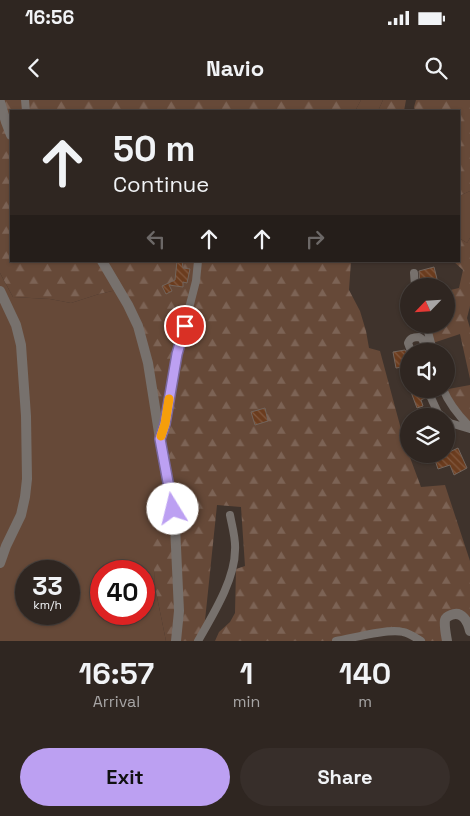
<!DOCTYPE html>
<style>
body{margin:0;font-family:"Space Grotesk",sans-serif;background:#372e2a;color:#f1f3f6;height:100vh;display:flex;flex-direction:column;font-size:19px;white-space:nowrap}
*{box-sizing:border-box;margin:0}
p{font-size:16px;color:#a7a5a5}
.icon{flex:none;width:28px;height:28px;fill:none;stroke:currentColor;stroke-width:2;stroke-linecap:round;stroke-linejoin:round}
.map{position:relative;height:541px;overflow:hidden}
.sheet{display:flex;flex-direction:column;background:#2f2621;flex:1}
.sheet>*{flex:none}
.guide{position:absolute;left:10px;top:10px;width:450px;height:152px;border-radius:0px;box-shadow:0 1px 4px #0004,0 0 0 1px #4a433f;background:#2f2621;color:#f1f3f6;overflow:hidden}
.needle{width:32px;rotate:245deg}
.buttons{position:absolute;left:400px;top:178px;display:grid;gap:10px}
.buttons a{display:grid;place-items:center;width:55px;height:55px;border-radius:50%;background:#2f2621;box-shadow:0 1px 4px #0004,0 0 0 1px #4a433f;font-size:25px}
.speed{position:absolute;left:15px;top:460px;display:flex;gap:10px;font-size:25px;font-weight:700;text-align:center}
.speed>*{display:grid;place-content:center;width:65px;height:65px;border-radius:50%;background:#2f2621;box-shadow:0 1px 4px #0004,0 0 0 1px #4a433f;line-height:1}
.speed small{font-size:12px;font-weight:400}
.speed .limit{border:8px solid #d22;background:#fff;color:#111}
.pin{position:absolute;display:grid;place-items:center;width:42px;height:42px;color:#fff;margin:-21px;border:2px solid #fff;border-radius:50%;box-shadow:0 1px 5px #0007}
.me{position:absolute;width:55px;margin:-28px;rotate:351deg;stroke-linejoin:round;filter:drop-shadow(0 0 4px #0008)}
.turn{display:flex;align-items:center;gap:18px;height:105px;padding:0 20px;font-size:22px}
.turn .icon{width:65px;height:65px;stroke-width:2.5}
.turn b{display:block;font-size:35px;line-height:42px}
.lanes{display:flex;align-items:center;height:48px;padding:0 20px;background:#0003;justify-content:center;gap:25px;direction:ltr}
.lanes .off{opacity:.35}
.eta{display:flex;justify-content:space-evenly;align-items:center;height:85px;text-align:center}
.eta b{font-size:30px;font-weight:600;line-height:35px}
.primary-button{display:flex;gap:10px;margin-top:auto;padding:10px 20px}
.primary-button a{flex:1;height:58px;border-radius:30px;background:#bca0f2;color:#111;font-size:20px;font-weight:600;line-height:58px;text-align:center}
.primary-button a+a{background:#372e2a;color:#f1f3f6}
.status{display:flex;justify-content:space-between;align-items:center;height:35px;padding:0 25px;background:#2f2621;direction:ltr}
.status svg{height:14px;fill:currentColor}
header{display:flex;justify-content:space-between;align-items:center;height:65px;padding:0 20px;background:#2f2621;font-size:22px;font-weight:600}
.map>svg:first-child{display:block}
.grass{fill:#664938;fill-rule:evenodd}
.forest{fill:url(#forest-firs)}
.building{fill:url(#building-back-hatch);stroke:#72655d}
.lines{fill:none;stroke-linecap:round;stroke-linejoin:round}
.minor{stroke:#77716d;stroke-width:8}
.tertiary{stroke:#77716d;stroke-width:10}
.route-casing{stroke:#7a689d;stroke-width:12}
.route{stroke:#bca0f2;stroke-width:9}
.slow{stroke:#f59e0b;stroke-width:9}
</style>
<div class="status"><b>16:56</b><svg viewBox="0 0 49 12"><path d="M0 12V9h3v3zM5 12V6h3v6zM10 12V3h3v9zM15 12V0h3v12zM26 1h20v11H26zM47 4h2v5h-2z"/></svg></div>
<header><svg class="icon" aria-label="back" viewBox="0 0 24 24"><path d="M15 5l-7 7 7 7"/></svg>Navio<svg class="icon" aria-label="search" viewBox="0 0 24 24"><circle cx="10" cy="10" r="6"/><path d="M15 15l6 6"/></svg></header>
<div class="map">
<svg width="470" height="541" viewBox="0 0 470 541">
<defs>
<pattern id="forest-firs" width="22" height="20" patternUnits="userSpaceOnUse" patternTransform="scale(1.25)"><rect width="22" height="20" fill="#664938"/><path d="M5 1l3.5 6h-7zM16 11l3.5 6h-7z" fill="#7c6355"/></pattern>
<pattern id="building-back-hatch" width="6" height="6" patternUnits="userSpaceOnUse" patternTransform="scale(1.25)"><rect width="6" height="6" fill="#6b3c1e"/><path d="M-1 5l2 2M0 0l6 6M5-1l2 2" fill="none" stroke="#81583f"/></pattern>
</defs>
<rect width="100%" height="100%" fill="#3f332c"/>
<path class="grass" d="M361,0H383L378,11H355Z
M470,91V138L467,143L459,138V96Z
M0,173L13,197L50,199L71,203L99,194L121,189L137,216L172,383L154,463L155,487L166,541H0ZM26,471H69V514H26ZM101,471H144V514H101Z"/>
<path class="forest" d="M0,0H361L355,11H11V161H351L349,190L360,211L366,231L369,248L380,251L405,344L421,387L445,385L470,461V536L465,521L450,517L446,541H418L404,532L336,541H215L219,532L230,522L235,513L236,469L245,466L241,407L217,405L204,530L198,541H166L155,487L152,435L164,398L172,383L149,249L121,189L99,194L71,203L50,199L13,197L0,173Z
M383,0H406L404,11H378Z
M416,0H470V91L459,96V11H415L414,7Z
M459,138L467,143L470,138V206L467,218L470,228V279L460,234L430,244L424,224H446V191L459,188L463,170L453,161H459Z
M470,285V326L443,290Z"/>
<path class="building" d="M177,161H182L183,168L190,169L187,183L183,182V187L169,185L172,191L166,194L162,186L175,180Z
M434,167L437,179L420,183L419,171Z
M405,250L409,256V266L396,268L393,252Z
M420,289L425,298L421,300L423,306L417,308L411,292Z
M265,308L268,321L255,325L251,312Z
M458,348L467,368L454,375L450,365L438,369L435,360L446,357L445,354Z"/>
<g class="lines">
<path class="minor" d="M25,0L26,11
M414,173L415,186
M426,224L433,251
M411,251L408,243C410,238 413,237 419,237L422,239L428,251
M427,289L438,313L442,316
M443,289C449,304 459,316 470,327
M446,320L450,323L470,329
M161,337L165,324L177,255L196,181L198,161
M198,541C212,516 235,480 235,450C236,439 232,426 230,415
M336,541C353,538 388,528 403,532C409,533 416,538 421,541"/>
<path class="tertiary" d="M0,2L6,22L11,35
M102,161L128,205L138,226L148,263L160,339L170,393L175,426L179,511L176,541
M0,191L16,225L21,245L26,316L27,379L25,397L21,415L6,446L0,463
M447,541C446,535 444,526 445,520C446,517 448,516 451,515C462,510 468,522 470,531"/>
</g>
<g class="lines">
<g class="route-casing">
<path id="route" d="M173,409L160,339L165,324L177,254L185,226"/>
</g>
<use href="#route" class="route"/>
<path class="slow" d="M161,336L165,324L169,299"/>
</g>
</svg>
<div class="buttons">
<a><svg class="needle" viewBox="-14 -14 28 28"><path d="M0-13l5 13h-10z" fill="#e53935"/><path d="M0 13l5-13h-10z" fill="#a7a5a5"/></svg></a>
<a><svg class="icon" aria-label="sound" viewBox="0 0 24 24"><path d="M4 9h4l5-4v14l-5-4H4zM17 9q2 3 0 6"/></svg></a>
<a><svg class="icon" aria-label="layers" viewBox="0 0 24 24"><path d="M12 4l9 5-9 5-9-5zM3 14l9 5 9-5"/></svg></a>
</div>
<div class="speed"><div>33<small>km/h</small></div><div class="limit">40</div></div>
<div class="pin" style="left:185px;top:226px;background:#d93025"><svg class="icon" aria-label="arrive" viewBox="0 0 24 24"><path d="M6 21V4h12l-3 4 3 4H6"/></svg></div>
<svg class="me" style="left:173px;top:409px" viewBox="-20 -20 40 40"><circle r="19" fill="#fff"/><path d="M0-13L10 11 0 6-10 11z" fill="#bca0f2"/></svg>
<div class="guide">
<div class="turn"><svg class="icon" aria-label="ahead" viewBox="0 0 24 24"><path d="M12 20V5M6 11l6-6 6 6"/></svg><div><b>50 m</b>Continue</div></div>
<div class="lanes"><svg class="icon off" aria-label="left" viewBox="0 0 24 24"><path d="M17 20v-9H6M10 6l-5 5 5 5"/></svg><svg class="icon" aria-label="ahead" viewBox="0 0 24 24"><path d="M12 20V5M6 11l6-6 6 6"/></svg><svg class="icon" aria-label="ahead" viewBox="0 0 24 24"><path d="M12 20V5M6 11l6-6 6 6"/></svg><svg class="icon off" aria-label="right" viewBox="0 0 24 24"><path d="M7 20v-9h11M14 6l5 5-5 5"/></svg></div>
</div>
</div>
<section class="sheet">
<div class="eta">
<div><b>16:57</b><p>Arrival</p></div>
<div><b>1</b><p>min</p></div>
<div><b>140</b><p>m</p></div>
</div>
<div class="primary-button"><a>Exit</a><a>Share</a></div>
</section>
